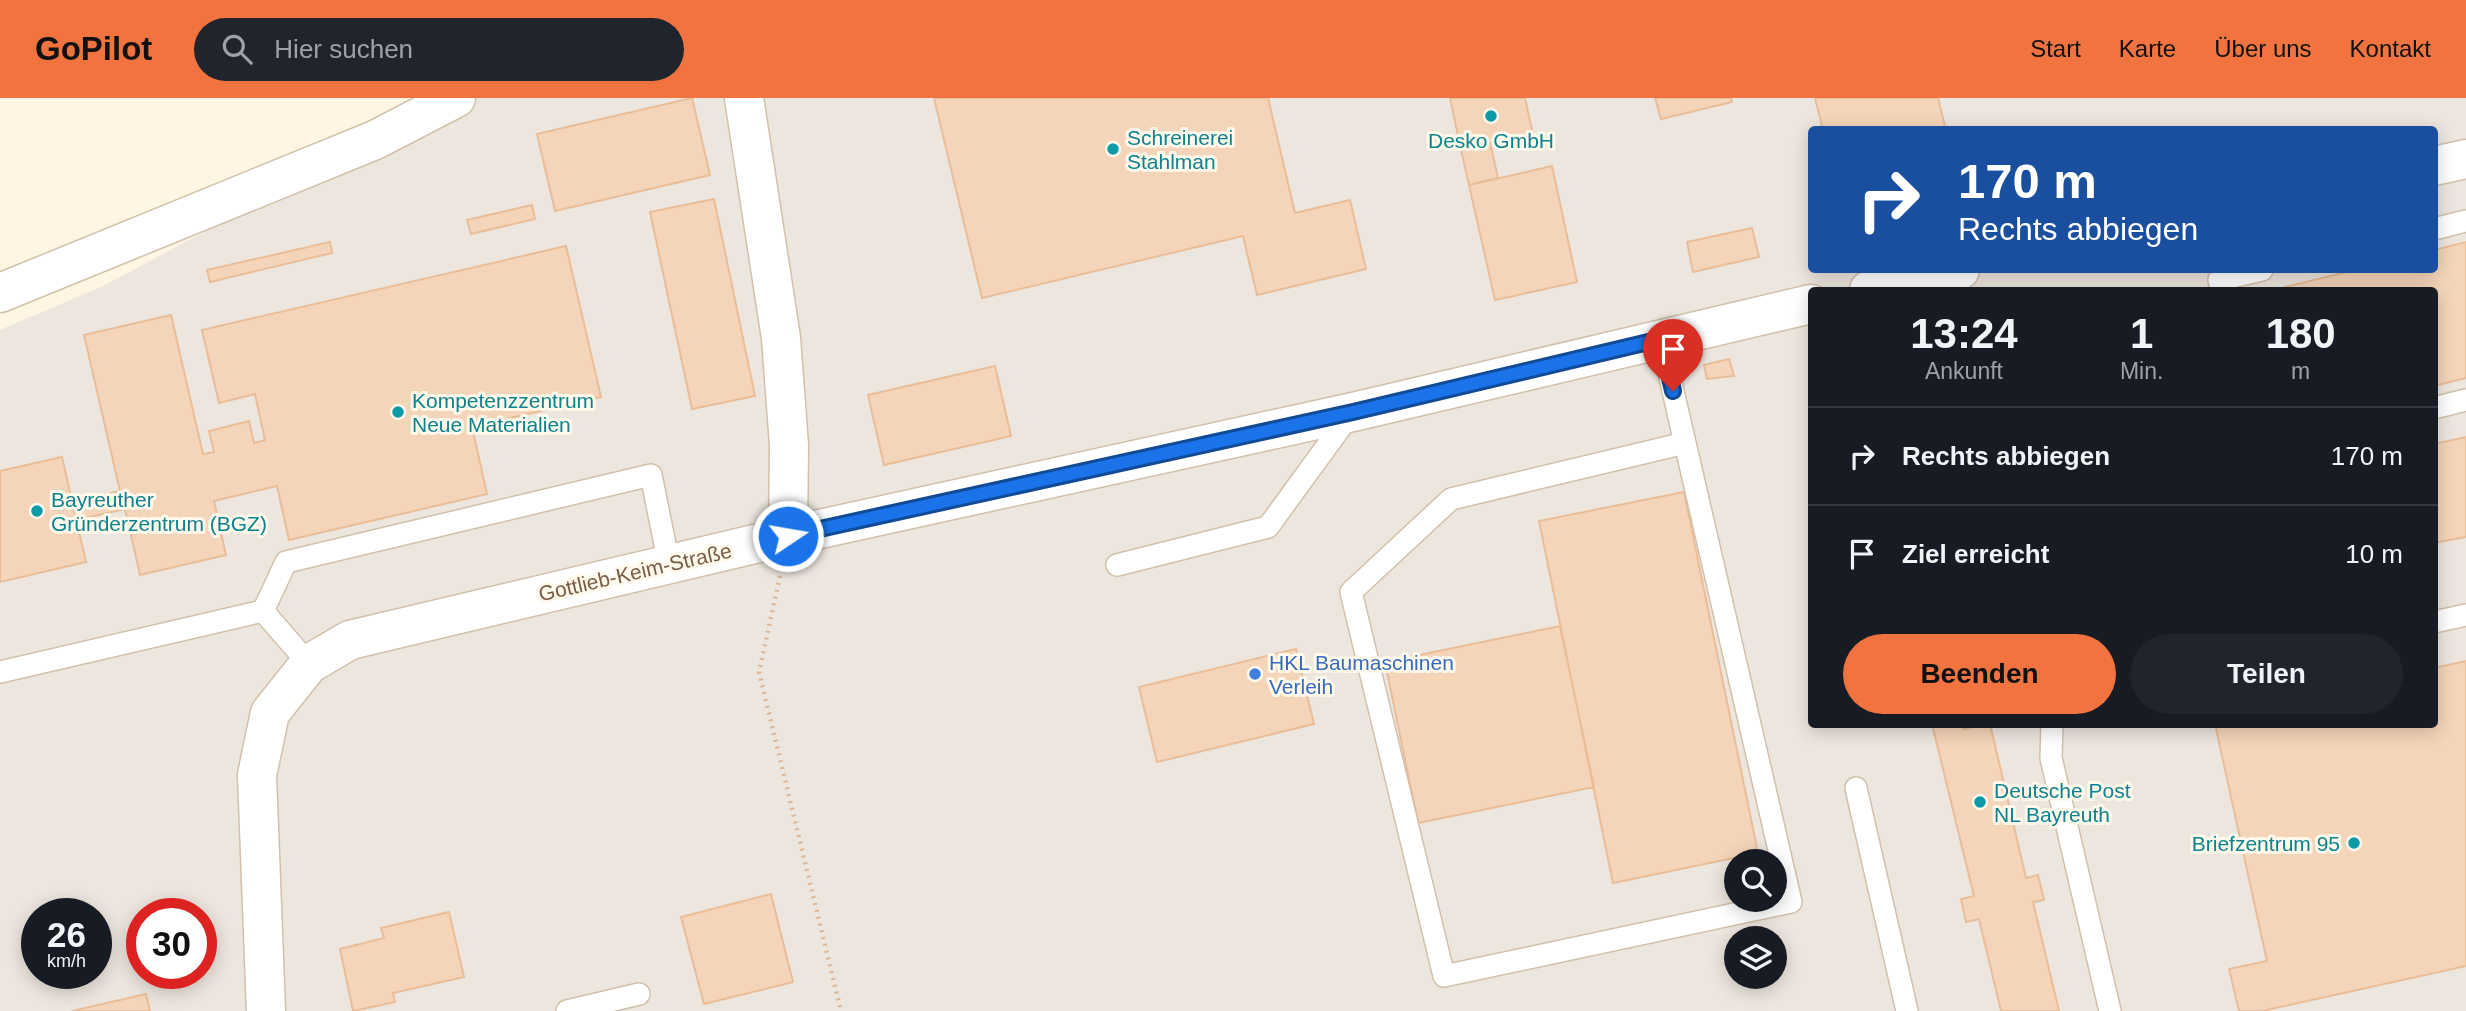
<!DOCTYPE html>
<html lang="de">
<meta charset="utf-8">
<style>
body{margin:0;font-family:Helvetica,sans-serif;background:#20242c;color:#f1f3f6;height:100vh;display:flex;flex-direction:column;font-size:26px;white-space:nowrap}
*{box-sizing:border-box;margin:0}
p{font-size:23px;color:#9ea1a6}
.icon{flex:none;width:38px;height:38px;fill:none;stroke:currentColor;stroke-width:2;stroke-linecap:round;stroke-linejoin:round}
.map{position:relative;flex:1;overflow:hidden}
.side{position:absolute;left:1808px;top:189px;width:630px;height:441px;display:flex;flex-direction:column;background:#171b24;border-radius:7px;box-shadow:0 4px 18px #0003}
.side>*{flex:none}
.guide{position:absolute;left:1808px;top:28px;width:630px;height:147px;border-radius:7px;box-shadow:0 4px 18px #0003;background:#1a4fa0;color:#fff;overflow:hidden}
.buttons{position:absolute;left:1724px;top:751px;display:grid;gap:14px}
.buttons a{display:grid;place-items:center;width:63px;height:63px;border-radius:50%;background:#171b24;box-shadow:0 4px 18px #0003;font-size:35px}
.speed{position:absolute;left:21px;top:800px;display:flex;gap:14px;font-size:35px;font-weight:700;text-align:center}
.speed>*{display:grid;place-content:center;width:91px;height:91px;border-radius:50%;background:#171b24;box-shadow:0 4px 18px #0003;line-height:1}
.speed small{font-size:18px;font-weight:400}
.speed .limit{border:10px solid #d22;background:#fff;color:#111}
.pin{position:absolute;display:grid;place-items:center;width:60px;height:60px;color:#fff;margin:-72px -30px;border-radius:50% 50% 50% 0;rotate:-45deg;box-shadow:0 0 7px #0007}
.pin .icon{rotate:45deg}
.me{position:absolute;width:77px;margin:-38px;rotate:78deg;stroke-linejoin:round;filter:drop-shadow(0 0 5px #0008)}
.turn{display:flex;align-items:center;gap:24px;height:147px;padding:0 35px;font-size:32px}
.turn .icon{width:91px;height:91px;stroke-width:2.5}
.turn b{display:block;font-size:49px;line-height:60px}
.eta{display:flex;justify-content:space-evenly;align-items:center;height:119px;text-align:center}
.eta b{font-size:42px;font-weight:600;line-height:49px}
.cta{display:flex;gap:14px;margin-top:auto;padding:14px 35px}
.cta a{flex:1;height:80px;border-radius:42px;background:#f1733f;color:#111;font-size:28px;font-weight:600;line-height:80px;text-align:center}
.cta a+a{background:#20242c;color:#f1f3f6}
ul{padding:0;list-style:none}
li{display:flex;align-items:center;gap:21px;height:98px;padding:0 35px;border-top:2px solid #363941}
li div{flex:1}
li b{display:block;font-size:26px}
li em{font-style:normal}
header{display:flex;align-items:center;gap:42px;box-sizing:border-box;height:98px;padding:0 35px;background:#f1733f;color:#111}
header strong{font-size:33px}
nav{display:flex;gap:38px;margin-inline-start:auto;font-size:24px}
.search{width:490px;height:63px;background:#20242c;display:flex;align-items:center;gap:18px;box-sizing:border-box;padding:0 24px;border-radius:38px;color:#9ea1a6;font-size:26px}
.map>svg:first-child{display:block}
.industrial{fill:#ede6de;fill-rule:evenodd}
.building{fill:#f5d5b9;stroke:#e9bd98;stroke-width:2}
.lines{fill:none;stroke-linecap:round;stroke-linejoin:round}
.service-casing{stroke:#d2c0ab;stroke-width:24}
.minor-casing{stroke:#d2c0ab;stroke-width:41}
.path{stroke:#dab89c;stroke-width:4.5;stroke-dasharray:2 5;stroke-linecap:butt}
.service{stroke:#fff;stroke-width:21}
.minor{stroke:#fff;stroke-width:38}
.route-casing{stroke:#114b97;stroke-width:18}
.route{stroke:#1a73e8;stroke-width:12}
.culture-dot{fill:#0f9aa8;stroke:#fff9eb;stroke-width:2.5}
.shop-dot{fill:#3f7fe0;stroke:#fff9eb;stroke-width:2.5}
.labels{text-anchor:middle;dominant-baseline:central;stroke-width:6;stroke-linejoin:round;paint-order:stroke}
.culture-label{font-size:21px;fill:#0d838f;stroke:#fff9eb;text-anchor:start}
.street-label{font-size:21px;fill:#785c47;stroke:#fff9eb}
.shop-label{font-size:21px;fill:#366cbe;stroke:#fff9eb;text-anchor:start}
</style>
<header>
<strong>GoPilot</strong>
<div class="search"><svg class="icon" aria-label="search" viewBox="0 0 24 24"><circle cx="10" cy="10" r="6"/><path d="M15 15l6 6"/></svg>Hier suchen</div>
<nav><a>Start</a><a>Karte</a><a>Über uns</a><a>Kontakt</a></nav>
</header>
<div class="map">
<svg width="2466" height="913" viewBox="0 0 2466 913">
<rect width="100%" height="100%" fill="#fef5e3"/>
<path class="industrial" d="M456,0H2466V913H0V232L103,188ZM1811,32H2434V172H1811ZM1811,192H2434V626H1811ZM1736,763H1774V802H1736ZM37,816H96V875H37ZM142,816H201V875H142ZM1736,840H1774V878H1736Z"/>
<path class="building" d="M692,0L710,77L555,113L537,36Z
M934,0H1268L1295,115L1350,102L1366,171L1257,197L1243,138L982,200Z
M1450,0H1525L1533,36L1461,52Z
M1655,0H1731L1732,4L1661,21Z
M1815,0H1938L1946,32H1823Z
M1490,45L1498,80L1469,87L1461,52Z
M1552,68L1577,184L1495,202L1469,87Z
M714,101L755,298L692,311L650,114Z
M532,107L535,121L471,136L467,122Z
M1752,130L1759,159L1693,174L1687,144Z
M330,144L332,155L210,184L207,172Z
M2466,144V280L2434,288V192H2286L2285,189L2355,172H2434V152Z
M566,148L601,299L472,329L487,396L289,442L277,388L214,403L226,457L140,477L125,411L76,422L72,404L120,393L84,237L171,217L203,356L214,354L209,333L249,323L254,345L265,342L255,296L219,305L202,232Z
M1729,261L1734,278L1707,281L1704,267Z
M995,268L1011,338L884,367L868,297Z
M2466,339V439L2434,445V346Z
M62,359L86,464L0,484V373Z
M1684,394L1758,755L1613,785L1539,423Z
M1560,528L1594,689L1418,725L1385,564Z
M1296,551L1314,626L1157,664L1139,589Z
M2466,563V868L2262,913H2239L2229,871L2267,863L2215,626H2434V570Z
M1932,626H1961L1963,631L1990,626L2026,780L2038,777L2044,802L2033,804L2059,913H2001L1979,821L1966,824L1961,801L1974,798Z
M771,796L793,884L704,906L681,819Z
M449,814L464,879L393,895L395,904L353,913L340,851L384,840L381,830Z
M146,896L150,913H72Z"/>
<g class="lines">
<g class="service-casing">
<path id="service" d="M2434,131L2466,123
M2222,192L2219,182L2262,172
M1661,241L1791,804L1444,878L1351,494L1451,401L1685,345
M2434,310L2466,302
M1117,467L1268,429L1351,315
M263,513L286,464L651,377L669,466
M2434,524L2466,517
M0,574L263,513L309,566
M2052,626L2051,660L2110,913
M1856,690L1907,913
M567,913L639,896"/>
</g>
<g class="minor-casing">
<path id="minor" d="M744,0L781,240L789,347L788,438
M2434,68L2466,61
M1869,192L1960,172
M0,195L375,42L456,0
M266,913L257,677L270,615L309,566L350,542L788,438L1353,314L1811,206"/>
</g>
<path class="path" d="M780,478L759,574L841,913"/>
<use href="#service" class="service"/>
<use href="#minor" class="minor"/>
</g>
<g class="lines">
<g class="route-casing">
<path id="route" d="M788,438L1353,314L1661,241L1673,293"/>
</g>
<use href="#route" class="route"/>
</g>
<g class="culture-dot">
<circle cx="1491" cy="18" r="7"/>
<circle cx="1113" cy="51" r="7"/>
<circle cx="398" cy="314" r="7"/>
<circle cx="37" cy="413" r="7"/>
<circle cx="1980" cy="704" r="7"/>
<circle cx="2354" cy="745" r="7"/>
</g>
<circle class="shop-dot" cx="1255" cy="576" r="7"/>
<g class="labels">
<g class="culture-label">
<text x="1127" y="39">Schreinerei<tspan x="1127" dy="24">Stahlman</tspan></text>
<text x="1491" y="42" text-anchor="middle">Desko GmbH</text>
<text x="412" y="302">Kompetenzzentrum<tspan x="412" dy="24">Neue Materialien</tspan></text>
<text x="51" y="401">Bayreuther<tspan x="51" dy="24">Gründerzentrum (BGZ)</tspan></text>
<text x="1994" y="692">Deutsche Post<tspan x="1994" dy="24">NL Bayreuth</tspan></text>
<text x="2340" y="745" text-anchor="end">Briefzentrum 95</text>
</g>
<g class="street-label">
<text transform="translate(635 474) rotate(-13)">Gottlieb-Keim-Straße</text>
</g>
<g class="shop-label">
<text x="1269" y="564">HKL Baumaschinen<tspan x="1269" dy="24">Verleih</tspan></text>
</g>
</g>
</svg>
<div class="buttons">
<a><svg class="icon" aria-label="search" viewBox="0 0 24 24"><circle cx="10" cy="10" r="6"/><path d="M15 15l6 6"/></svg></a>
<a><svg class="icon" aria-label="layers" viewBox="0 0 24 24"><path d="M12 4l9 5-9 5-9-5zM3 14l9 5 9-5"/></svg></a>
</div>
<div class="speed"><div>26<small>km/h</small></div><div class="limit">30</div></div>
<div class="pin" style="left:1673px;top:293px;background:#d93025"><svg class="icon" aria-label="arrive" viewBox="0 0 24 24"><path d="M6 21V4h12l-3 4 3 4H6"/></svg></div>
<svg class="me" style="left:788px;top:438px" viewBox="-20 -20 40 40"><circle r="17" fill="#1a73e8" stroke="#fff" stroke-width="3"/><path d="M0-11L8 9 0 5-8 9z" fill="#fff"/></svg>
<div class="guide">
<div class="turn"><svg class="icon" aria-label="right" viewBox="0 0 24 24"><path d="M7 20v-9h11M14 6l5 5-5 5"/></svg><div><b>170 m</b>Rechts abbiegen</div></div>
</div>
<section class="side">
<div class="eta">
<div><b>13:24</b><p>Ankunft</p></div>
<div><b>1</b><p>Min.</p></div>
<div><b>180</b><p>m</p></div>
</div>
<ul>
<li><svg class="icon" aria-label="right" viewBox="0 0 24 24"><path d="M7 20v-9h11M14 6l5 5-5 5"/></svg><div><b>Rechts abbiegen</b></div><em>170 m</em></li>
<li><svg class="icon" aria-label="arrive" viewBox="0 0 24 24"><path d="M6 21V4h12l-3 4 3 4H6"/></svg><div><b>Ziel erreicht</b></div><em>10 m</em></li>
</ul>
<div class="cta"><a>Beenden</a><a>Teilen</a></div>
</section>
</div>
